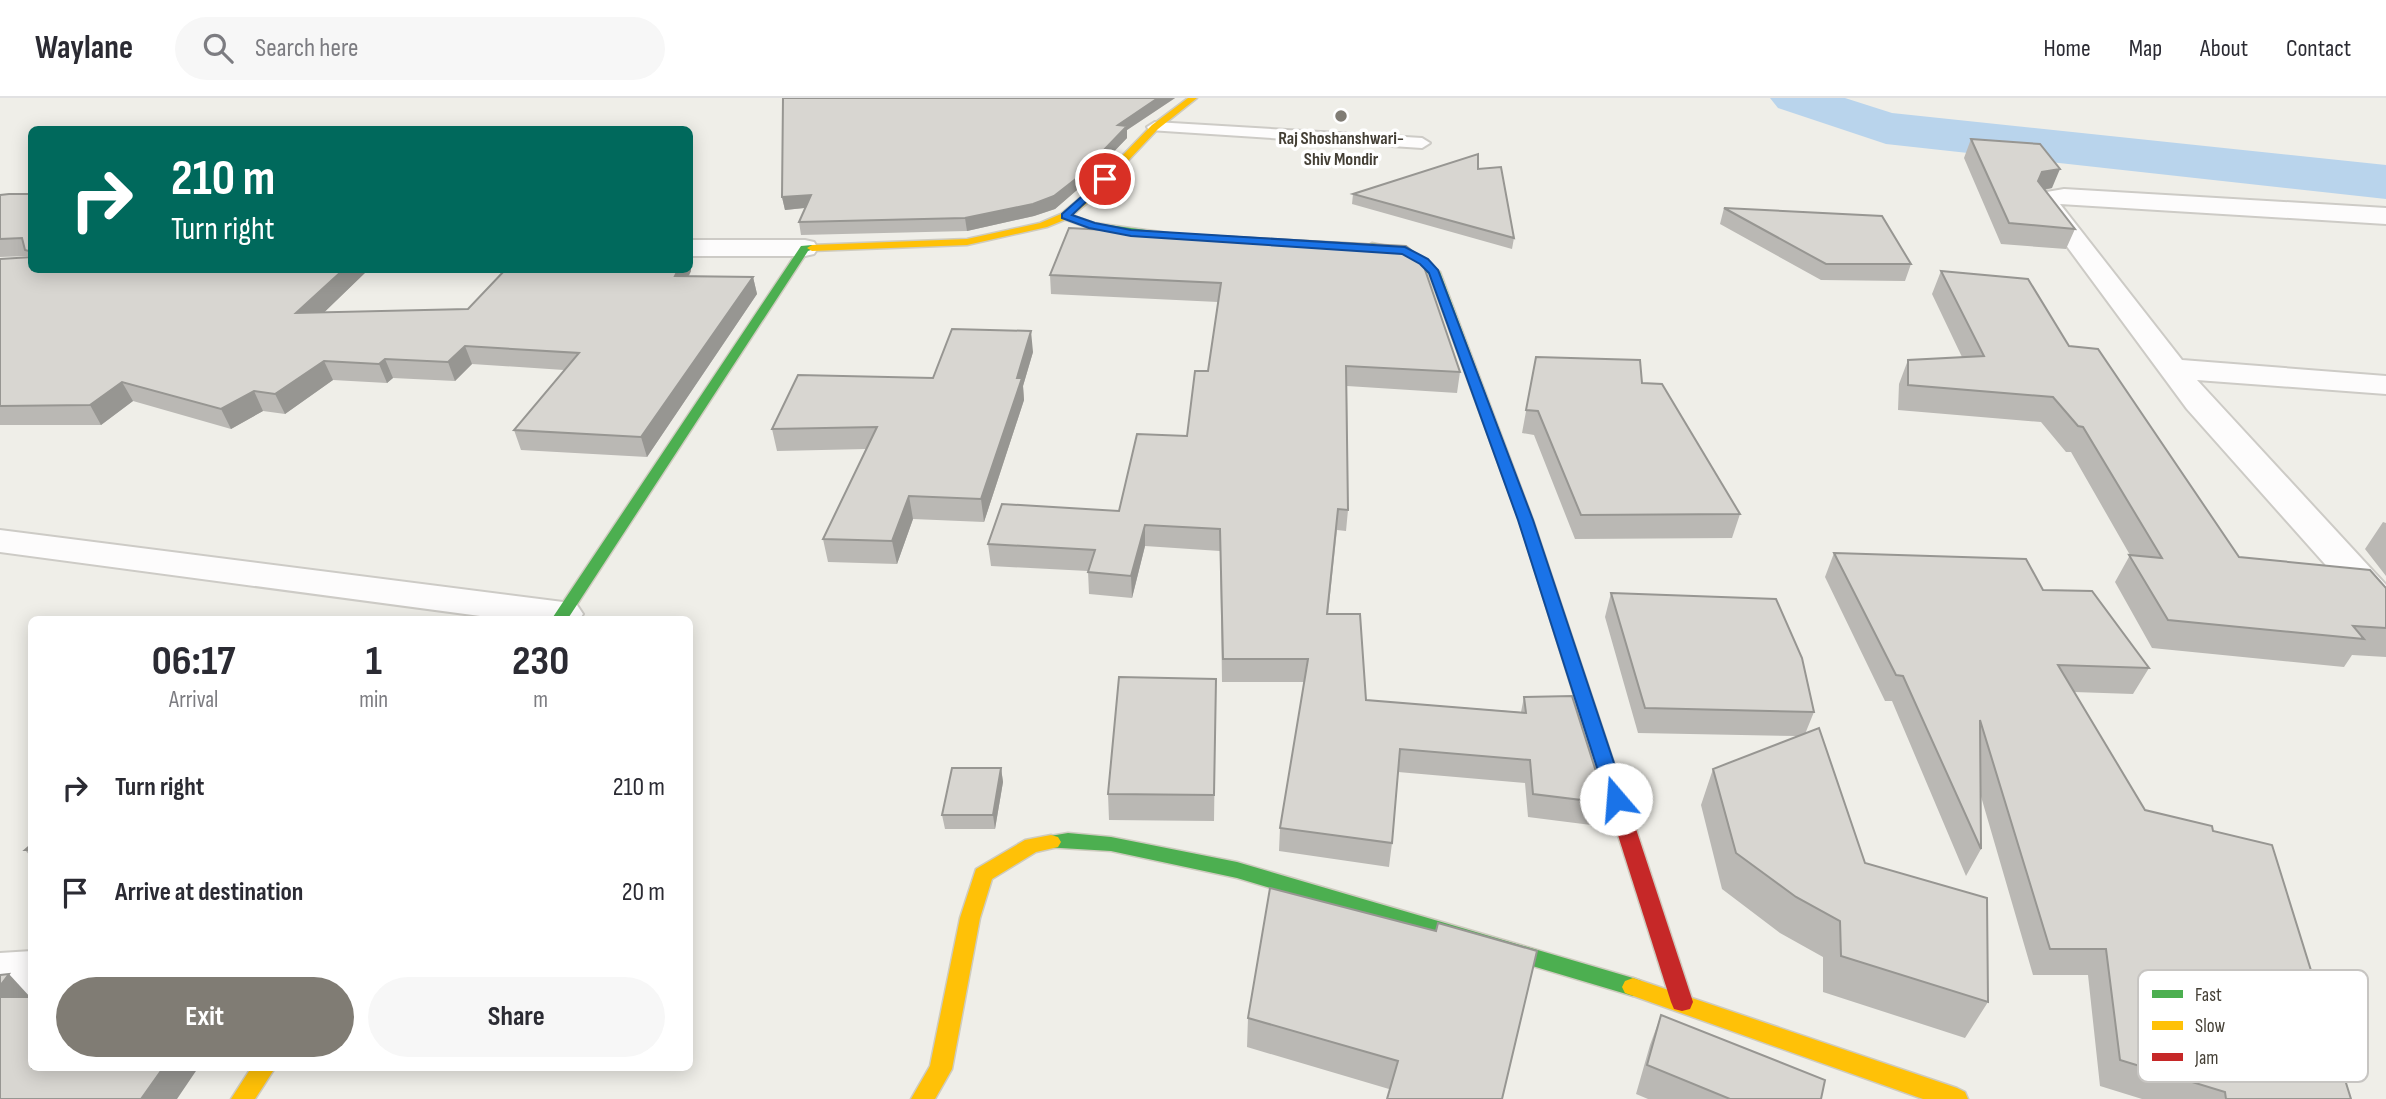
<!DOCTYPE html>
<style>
body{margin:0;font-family:"Sofia Sans Condensed",sans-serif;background:#f7f7f7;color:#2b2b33;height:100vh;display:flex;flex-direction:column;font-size:26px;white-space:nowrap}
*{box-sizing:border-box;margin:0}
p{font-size:23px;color:#7c7c81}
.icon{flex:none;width:38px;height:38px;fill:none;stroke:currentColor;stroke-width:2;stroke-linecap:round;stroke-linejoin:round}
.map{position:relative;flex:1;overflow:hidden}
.side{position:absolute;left:28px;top:518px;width:665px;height:455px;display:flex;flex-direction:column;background:#fff;border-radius:10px;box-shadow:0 4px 18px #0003}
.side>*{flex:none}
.guide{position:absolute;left:28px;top:28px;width:665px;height:147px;border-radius:10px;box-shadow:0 4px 18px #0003;background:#00695c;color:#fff;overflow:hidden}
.pin{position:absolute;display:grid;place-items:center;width:60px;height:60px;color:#fff;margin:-30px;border:4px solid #fff;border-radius:50%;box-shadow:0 2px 7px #0007}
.me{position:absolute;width:77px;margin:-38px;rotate:342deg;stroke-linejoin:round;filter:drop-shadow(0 0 5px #0008)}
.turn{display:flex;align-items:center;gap:24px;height:147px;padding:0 28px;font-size:32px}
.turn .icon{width:91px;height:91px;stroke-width:2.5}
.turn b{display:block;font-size:49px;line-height:60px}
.eta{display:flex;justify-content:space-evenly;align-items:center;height:119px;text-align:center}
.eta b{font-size:42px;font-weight:700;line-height:49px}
.primary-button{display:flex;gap:14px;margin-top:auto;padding:14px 28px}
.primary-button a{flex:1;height:80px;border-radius:42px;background:#807c74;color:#fff;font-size:28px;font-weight:700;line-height:80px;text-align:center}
.primary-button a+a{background:#f7f7f7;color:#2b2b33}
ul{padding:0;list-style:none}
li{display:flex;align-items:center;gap:21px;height:105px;padding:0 28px}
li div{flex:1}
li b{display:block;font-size:26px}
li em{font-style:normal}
header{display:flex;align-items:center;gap:42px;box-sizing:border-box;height:98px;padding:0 35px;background:#fff;border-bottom:2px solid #e1e1e2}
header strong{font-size:33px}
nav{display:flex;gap:38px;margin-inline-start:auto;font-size:24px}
.search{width:490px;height:63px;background:#f7f7f7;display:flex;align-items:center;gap:18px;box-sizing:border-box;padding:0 24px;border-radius:38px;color:#7c7c81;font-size:26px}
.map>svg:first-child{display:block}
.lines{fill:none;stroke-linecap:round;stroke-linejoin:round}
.river{fill:#b9d4ec;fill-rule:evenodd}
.lane-casing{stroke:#cdcbc6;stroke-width:4}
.street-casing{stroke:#cdcbc6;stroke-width:4}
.fast-casing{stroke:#cecbbf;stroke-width:3}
.slow-casing{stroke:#cecbbf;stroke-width:3}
.jam-casing{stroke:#cecbbf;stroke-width:3}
.lane{fill:#fdfcfc;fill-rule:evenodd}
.street{fill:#fdfcfc;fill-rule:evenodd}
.fast{fill:#4caf50;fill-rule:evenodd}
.slow{fill:#ffc107;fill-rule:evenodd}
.jam{fill:#c62828;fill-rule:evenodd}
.wall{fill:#bab8b4}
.shaded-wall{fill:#979692}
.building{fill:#d8d6d1;stroke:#979692;stroke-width:2}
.route{fill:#1a73e8;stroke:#114b97;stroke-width:2}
.poi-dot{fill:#807c74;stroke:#fff;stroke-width:2.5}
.labels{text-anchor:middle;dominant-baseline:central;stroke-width:7;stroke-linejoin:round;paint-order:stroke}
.far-poi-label{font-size:18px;font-weight:bold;fill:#443f35;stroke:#fff}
.key{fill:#fff;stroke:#c7c5c2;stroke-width:2}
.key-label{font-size:19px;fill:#443f35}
</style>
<header>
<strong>Waylane</strong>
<div class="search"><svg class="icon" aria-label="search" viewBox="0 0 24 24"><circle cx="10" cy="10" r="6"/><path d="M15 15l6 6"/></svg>Search here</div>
<nav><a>Home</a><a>Map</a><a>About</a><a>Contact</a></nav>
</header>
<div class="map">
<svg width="2386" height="1001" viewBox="0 0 2386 1001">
<rect width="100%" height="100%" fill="#efeee8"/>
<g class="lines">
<path class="river" d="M1770,0H1845L1892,15L2386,67V101L1886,46L1778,10Z"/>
<g class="lane-casing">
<path id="lane" d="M1155,24L1422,40L1430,45L1422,50L1149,32L1147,29Z"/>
</g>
<g class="street-casing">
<path id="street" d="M2064,91L2386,110V126L2060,106L2182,262L2386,278V296L2197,282L2386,487V522L2372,519L2187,311L2032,101L2035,96Z
M690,142H805L814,144L818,150L814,156L805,158H690Z
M0,432L563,504L577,507L583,516L579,522H510L0,454Z
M32,853V897L0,899V855Z"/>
</g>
<g class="fast-casing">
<path id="fast" d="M1065,115L1094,125L1168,135L1173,138L1168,141L1092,131L1061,120L1060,118Z
M1372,145L1410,153L1440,174L1533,422L1636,731L1633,736L1626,738L1619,736L1616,731L1519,422L1429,176L1403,158L1368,150L1367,148Z
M801,148L812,147L817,150L808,153L567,522H551Z
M1068,735L1111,739L1237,764L1633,880L1641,883L1644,889L1641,895L1633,898L1237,780L1111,753L1044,749L1041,744L1044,739Z"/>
</g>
<g class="slow-casing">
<path id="slow" d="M1188,0H1197L1158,31L1092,101L1069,120L1047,129L967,147L812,153L807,150L812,147L967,141L1040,125L1061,116L1084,97L1152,27Z
M1051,737L1058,739L1061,744L1058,749L1036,754L992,781L980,820L952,971L935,1001H911L930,968L960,820L976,771L1025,742Z
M1633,880L1957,990L1965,994L1968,1001H1923L1625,895L1622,889L1625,883Z
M251,970H275L255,1001H231Z"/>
</g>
<g class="jam-casing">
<path id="jam" d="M1626,724L1633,726L1636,731L1693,904L1690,911L1682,913L1674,911L1671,904L1616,731L1619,726Z"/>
</g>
<use href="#lane" class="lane"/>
<use href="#street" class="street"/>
<use href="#fast" class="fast"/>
<use href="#slow" class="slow"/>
<use href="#jam" class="jam"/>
</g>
<path class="wall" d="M783,0H1175L1127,32V40L1077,92L1055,111L1034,118L967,133L801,137L799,124L805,110L785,112L782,99Z
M1971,41L2052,90L2045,92L2075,131L2066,151L2001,146L1964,60Z
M32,96V172H368L324,214L468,211L691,173L689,178L753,179L757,196L647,359L521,352L514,332L564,272L472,266L455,283L393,280L387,285L333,282L285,316L263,313L231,331L133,303L101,327H0V161L29,159L28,158L0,159V97Z
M1353,96L1514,140L1512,151L1352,106Z
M1724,110L1911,166L1905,183L1821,182L1720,126Z
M1069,130L1460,274L1457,295L1347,288L1348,412L1346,433L1337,432L1328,516L1366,602L1521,614L1524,599L1606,705L1599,728L1528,719L1525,685L1398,674L1392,745L1389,769L1279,753L1280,730L1304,584H1222L1220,453L1145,448L1132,500L1089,496L1088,473L991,468L988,446L1119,413L1187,338L1208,273L1218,204L1051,196L1050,177Z
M1941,173L2069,248L2239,459L2386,490V559L2352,557L2344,569L2152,550L2115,484L2130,457L2071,354H2066L2041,324L1898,312L1899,286L1908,262L1962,259L1932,196Z
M1033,254L1023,288L1024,302L984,424L913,421L897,466L828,464L823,441L866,351L777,353L772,331L933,280Z
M1536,259L1642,285L1740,416L1732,440L1575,441L1534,337L1522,335Z
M2383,424L2386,425V478L2365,451Z
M1834,455L2043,492L2149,570L2133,596L2074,594L2145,712L2213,733L2351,1001H2142L2100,988L2088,877H2033L1980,695L1981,751L1966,778L1892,603H1885L1825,479Z
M1611,495L1814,614L1805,636L1865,765L1988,904L1965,940L1823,894V859L1780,835L1722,791L1701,707L1713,671L1798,638L1638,635L1605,519Z
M1216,581L1214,723L1109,722L1108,696Z
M1001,670L1003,684L995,731H945L942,717Z
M32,746V760L25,752Z
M1270,790L1502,1001L1389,991L1247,949L1248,920Z
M1661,917L1821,1001H1648L1636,996L1650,947Z"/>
<path class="shaded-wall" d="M1158,0H1175L1127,32V40L1077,92L1055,111L1034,118L967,133L965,120L1118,27Z
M2060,71L2052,90L2035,93L2038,83L2042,74Z
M811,97L813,109L785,112L782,99Z
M690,165L691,173L679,195L675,178L678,172H690Z
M343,172H368L305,233L296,215Z
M753,179L757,196L647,359L641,339Z
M1031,233L1033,254L1023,288L1024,302L984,424L981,401Z
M465,248L472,266L455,283L448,264Z
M385,261L393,280L387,285L379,266Z
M324,263L333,282L285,316L275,296Z
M122,284L133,303L101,327L90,307Z
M254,293L263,313L231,331L221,311Z
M909,398L913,421L897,466L892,443Z
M1145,427V448L1132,500L1131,478Z
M1001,670L1003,684L995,731L993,717Z
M9,876L31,900L0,907V888Z
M163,970H198L177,1001H141Z"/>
<path class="building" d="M783,0H1158L1118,27L1127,28L1077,80L1054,98L1033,106L965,120L799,124L811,97L782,99Z
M1971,41L2040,46L2060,71L2042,74L2038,83L2075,131L2009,125Z
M1478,56V71L1501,69L1514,140L1353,96Z
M9,96H32V154L25,152L22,140L0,141V97Z
M1724,110L1882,118L1911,166H1826Z
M1069,130L1406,148L1421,160L1460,274L1346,268L1348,412L1338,411L1327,516H1360L1366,602L1526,615L1524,599L1572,598L1606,705L1533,696L1530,662L1400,651L1392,745L1280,730L1308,561H1223L1220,431L1145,427L1131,478L1088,474L1095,452L988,446L1002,406L1119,413L1137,336L1187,338L1195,273H1208L1221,185L1050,177Z
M32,159V172H343L296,215L468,211L505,172H678L675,178L753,179L641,339L514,332L579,255L465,248L448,264L385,261L379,266L324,263L275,296L254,293L221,311L122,284L90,307L0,308V161Z
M1941,173L2028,181L2069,248L2098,251L2239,459L2370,472L2386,490V530L2353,528L2364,541L2168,522L2129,457L2162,460L2083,329L2078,328L2053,299L1908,287V262L1984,258Z
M952,231L1031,233L1017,280H1022L981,401L909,398L892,443L823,441L877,329L772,331L798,277L933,280Z
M1536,259L1640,262L1642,285L1662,286L1740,416L1581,417L1538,313L1526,312Z
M1834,455L2026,461L2043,492L2092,493L2149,570L2058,567L2145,712L2212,728L2213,733L2272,747L2351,1001H2226L2225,994L2120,962L2106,851H2050L1980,622L1981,751L1903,578L1896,577Z
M1611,495L1776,501L1802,560L1814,614L1645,610Z
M1119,579L1216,581L1214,697L1108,696Z
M1819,630L1865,765L1987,800L1988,904L1841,858L1840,823L1796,799L1736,755L1713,671Z
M952,670H1001L993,717H942Z
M32,746V752H25Z
M1270,790L1436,833L1438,825L1537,853L1502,1001H1387L1398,963L1248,920Z
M9,876L0,888V877Z
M0,899H32V970H163L141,1001H0Z
M1661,917L1825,982L1821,1001H1730L1647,967Z"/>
<path class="route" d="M1105,78L1110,81L1108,83L1072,117L1095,125L1131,132L1405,149L1428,161L1438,172L1533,422L1626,701L1623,706H1610L1607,701L1518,422L1429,175L1420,166L1402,156L1131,138L1089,130L1062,120V116Z"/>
<circle class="poi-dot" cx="1341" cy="18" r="7"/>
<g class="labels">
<g class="far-poi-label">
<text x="1341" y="40">Raj Shoshanshwari-<tspan x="1341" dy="21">Shiv Mondir</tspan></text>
</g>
</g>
<rect x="2138" y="872" width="230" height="112" rx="10" class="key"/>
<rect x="2152" y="892" width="31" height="8" fill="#4caf50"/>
<rect x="2152" y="923" width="31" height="9" fill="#ffc107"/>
<rect x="2152" y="955" width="31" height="8" fill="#c62828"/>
<g class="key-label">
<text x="2195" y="903">Fast</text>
<text x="2195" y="934">Slow</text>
<text x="2195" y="966">Jam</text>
</g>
</svg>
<div class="pin" style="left:1105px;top:81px;background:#d93025"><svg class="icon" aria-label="arrive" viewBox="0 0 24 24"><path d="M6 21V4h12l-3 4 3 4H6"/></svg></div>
<svg class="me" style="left:1616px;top:701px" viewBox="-20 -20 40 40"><circle r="19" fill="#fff"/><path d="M0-13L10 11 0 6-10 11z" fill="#1a73e8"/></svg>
<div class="guide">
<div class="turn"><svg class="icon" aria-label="right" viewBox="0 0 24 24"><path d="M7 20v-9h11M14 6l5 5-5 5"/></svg><div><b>210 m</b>Turn right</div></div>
</div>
<section class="side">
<div class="eta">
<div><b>06:17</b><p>Arrival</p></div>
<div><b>1</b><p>min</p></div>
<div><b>230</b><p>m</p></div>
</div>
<ul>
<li><svg class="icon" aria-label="right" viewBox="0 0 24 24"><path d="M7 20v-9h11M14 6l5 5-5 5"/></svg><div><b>Turn right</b></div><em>210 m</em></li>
<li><svg class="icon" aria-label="arrive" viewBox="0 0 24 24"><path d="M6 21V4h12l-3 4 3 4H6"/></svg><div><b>Arrive at destination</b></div><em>20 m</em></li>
</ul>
<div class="primary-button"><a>Exit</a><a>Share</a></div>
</section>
</div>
